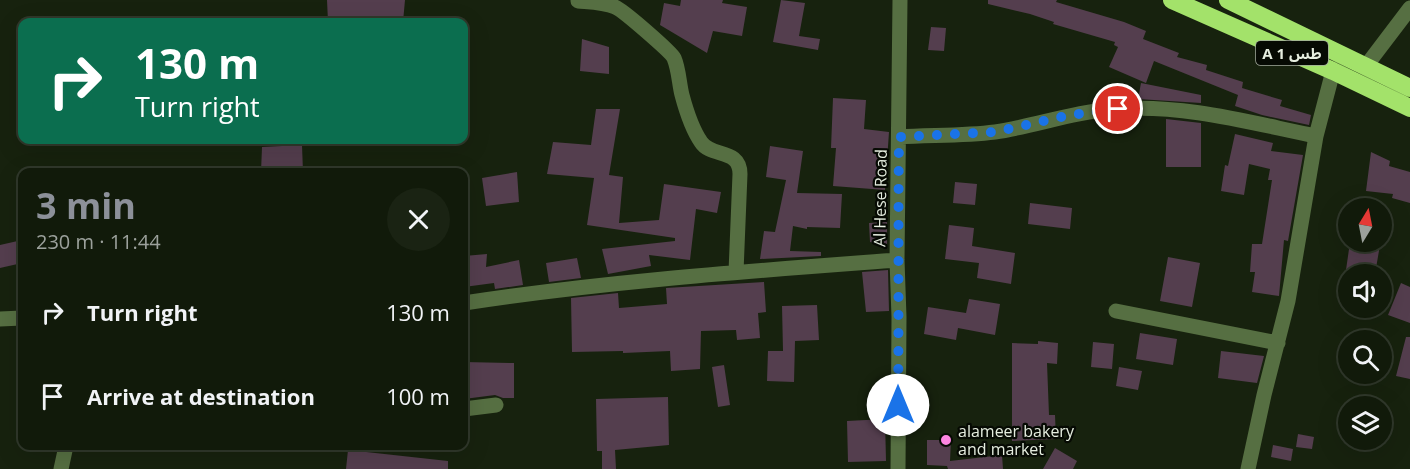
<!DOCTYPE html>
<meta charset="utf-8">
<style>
body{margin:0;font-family:"Open Sans","Noto Sans Arabic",sans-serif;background:#1a2313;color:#f1f3f6;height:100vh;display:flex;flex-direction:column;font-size:22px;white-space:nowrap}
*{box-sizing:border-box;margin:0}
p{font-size:20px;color:#9ca19c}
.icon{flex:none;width:33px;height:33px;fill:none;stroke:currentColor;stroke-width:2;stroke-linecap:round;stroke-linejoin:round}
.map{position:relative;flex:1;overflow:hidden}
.panel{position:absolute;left:18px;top:168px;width:450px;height:282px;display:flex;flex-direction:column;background:#111a0a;border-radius:12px;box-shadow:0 6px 24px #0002,0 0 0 2px #30382b}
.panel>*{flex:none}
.guide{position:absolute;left:18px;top:18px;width:450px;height:126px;border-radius:12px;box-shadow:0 6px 24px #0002,0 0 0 2px #30382b;background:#0b6e4f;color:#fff;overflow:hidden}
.needle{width:39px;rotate:10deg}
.controls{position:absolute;left:1338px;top:198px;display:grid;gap:12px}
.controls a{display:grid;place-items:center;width:54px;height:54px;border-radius:50%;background:#111a0a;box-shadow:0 6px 24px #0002,0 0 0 2px #30382b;font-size:30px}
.pin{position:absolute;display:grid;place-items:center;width:51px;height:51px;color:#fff;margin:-26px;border:3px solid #fff;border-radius:50%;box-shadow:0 2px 6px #0007}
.me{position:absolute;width:66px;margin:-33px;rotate:0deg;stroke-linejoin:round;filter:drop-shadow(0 0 4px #0008)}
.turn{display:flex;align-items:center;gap:21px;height:126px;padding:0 18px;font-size:27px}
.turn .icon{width:78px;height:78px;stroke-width:2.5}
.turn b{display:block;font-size:42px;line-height:51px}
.round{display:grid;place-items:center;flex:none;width:63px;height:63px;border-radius:32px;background:#1a2313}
.summary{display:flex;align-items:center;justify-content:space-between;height:102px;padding:0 18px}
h1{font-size:36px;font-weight:700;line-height:45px;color:#8c9099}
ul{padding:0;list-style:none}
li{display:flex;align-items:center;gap:18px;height:84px;padding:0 18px}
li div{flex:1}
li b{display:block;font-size:22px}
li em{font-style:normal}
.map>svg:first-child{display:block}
.building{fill:#543e4e}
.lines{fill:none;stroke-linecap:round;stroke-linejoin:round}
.minor{stroke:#566f42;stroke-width:15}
.highway{stroke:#a3e26a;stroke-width:18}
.route{stroke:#1a73e8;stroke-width:10;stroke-dasharray:0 18}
.poi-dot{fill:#fd86e1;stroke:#060a03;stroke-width:2}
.labels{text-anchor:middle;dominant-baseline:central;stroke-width:4.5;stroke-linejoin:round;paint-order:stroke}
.shield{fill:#060a03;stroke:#a2a99d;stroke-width:1.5}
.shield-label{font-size:15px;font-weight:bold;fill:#e5eddf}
.street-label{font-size:16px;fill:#e5eddf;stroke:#060a03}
.poi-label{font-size:16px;fill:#e5eddf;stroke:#060a03;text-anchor:start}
</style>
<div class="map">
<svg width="1410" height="469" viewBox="0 0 1410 469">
<rect width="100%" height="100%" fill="#17220e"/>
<path class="building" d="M327,0H405L403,22H328Z
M681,0H723L722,3L747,7L742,36L713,31L707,53L660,25L664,3L680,6Z
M781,0L805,3L799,36L820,39L818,50L773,42Z
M988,0H1057L1056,2L1124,22L1146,31L1143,39L1179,53L1177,57L1207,65L1206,70L1243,82L1242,88L1282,100L1280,106L1311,115L1309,125L1262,115L1235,106L1238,95L1154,61L1146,83L1109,67L1118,47L1114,45L1115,42L1053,24L1054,22L1030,14L988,4Z
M931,27L946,28L944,51L928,50Z
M582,39L609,47V74L580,71Z
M1141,83L1201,95V103L1138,99Z
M833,98L866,100L864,129L889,132L885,190L833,186L836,148H831Z
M596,109H620L609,175L623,177L619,223L659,220L664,184L721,192L717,213L696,209L690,260L649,255L651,266L608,274L602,249L675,241V238L587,225L594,178L547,174L553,142L591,145Z
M1166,119L1201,123V167H1166Z
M1235,134L1273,143L1271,151L1303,155L1288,241L1284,240L1279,296L1252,292L1255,272H1250L1252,244H1262L1272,180H1268L1270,169L1249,164L1244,195L1221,191L1225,165L1228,166Z
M302,145L303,172H261L262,147Z
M770,146L803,151L797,193L842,194L840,228L807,227V229L793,226L790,251L821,252V256L760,259L764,231L775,232L786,180L766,177Z
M1371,152L1390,161L1389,166L1410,172V203L1392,198L1393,194L1366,191Z
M517,172L519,202L486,206L482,178Z
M955,182L977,184L975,205L953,203Z
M1030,203L1072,208L1070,229L1028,224Z
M887,222V245L870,242L869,223Z
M949,225L974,228L972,246L1015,253L1011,284L977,278L979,263L945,259Z
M22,240V263L0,268V245Z
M1350,242L1380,245L1375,274L1346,270Z
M487,254L486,267L519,260L523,285L495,289L494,283L464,287V256Z
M1168,257L1200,263L1192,307L1160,301Z
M577,258L581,278L549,282L546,263Z
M888,270L889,311L866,312L862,272Z
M764,282L766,312L758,313L760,338L737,340L736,330L701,331L700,369L671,371L670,351L623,353V351L572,352L571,298L618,293L619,308L667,304L666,288Z
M1401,283L1410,287V323L1388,315Z
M969,299L1000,304L995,335L958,328L956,340L924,334L928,307L966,313Z
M817,305L819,340L795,341L794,382L767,381L768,351H783L782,306Z
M1140,333L1177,339L1173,365L1136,359Z
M1406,337H1410V379L1396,376Z
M1038,341L1058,343L1057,364L1047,363L1049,415H1055L1056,439L1012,441V343L1038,344Z
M1093,342L1114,344L1112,369L1091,367Z
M1221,351L1264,356L1257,383L1218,378Z
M464,362L514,363V398H503L495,395L464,399Z
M724,365L730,405L718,407L712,367Z
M1119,367L1142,371L1138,390L1116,386Z
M668,397L669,445L615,450L616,469H602V451H597L596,399Z
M885,419L886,461L848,462L847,421Z
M1298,434L1314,437L1312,449L1296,447Z
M927,440H951L950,461L1002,455L1003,469H948L947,466L927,465Z
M1273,445L1293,449L1291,461L1271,457Z
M1055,448L1077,461L1073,469H1043Z
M348,450L448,461V469H346Z"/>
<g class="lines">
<path class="minor" d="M578,1C590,2 604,2 615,7C623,10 671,52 674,58C679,70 679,83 682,95C686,110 692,129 701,142C711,158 740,148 740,174L736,272
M1366,66L1410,8
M899,137C931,135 964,136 995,132C1036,126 1075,111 1117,109C1184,104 1251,123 1316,136
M464,303C607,281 752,271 897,260
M1116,311L1278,343
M0,319L22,318
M464,409L496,405
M61,469L66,446
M898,469L899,317L897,260L900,0
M1248,469L1264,395L1288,301L1316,136L1333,71"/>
<path class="highway" d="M1172,0L1333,71L1410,108
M1228,0L1410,88"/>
</g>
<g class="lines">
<path class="route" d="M898,405C899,316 898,226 899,137L995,132L1070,115L1118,109"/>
</g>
<circle class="poi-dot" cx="946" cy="440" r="6"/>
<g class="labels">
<rect class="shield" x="1256" y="41" width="72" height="24" rx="4.5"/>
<g class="shield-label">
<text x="1292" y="53">A 1 طس</text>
</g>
<g class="street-label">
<text transform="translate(880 198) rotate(-89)">Al Hese Road</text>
</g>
<g class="poi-label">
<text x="958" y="431">alameer bakery<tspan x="958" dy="18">and market</tspan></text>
</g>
</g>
</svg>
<div class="controls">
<a><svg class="needle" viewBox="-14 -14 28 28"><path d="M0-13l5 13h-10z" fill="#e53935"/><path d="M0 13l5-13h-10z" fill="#9ca19c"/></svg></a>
<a><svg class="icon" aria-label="sound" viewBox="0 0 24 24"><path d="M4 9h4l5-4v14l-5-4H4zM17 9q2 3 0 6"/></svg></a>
<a><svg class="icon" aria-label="search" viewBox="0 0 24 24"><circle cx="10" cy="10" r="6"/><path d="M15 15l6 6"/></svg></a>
<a><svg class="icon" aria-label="layers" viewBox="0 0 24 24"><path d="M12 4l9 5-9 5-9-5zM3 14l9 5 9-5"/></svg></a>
</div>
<div class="pin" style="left:1118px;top:109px;background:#d93025"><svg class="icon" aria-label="arrive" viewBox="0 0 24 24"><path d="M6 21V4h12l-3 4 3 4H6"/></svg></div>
<svg class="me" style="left:898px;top:405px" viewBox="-20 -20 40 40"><circle r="19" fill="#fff"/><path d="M0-13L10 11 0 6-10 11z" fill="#1a73e8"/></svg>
<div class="guide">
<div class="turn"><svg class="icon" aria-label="right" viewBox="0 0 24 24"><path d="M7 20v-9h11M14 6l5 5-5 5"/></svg><div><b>130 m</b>Turn right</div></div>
</div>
<section class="panel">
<div class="summary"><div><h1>3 min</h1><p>230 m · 11:44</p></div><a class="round"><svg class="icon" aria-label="close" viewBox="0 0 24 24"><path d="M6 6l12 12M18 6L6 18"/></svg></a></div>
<ul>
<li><svg class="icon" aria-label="right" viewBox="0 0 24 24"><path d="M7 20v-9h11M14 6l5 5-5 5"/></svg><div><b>Turn right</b></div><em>130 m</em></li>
<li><svg class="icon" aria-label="arrive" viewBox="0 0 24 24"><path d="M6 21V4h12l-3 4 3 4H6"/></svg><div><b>Arrive at destination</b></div><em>100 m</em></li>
</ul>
</section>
</div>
